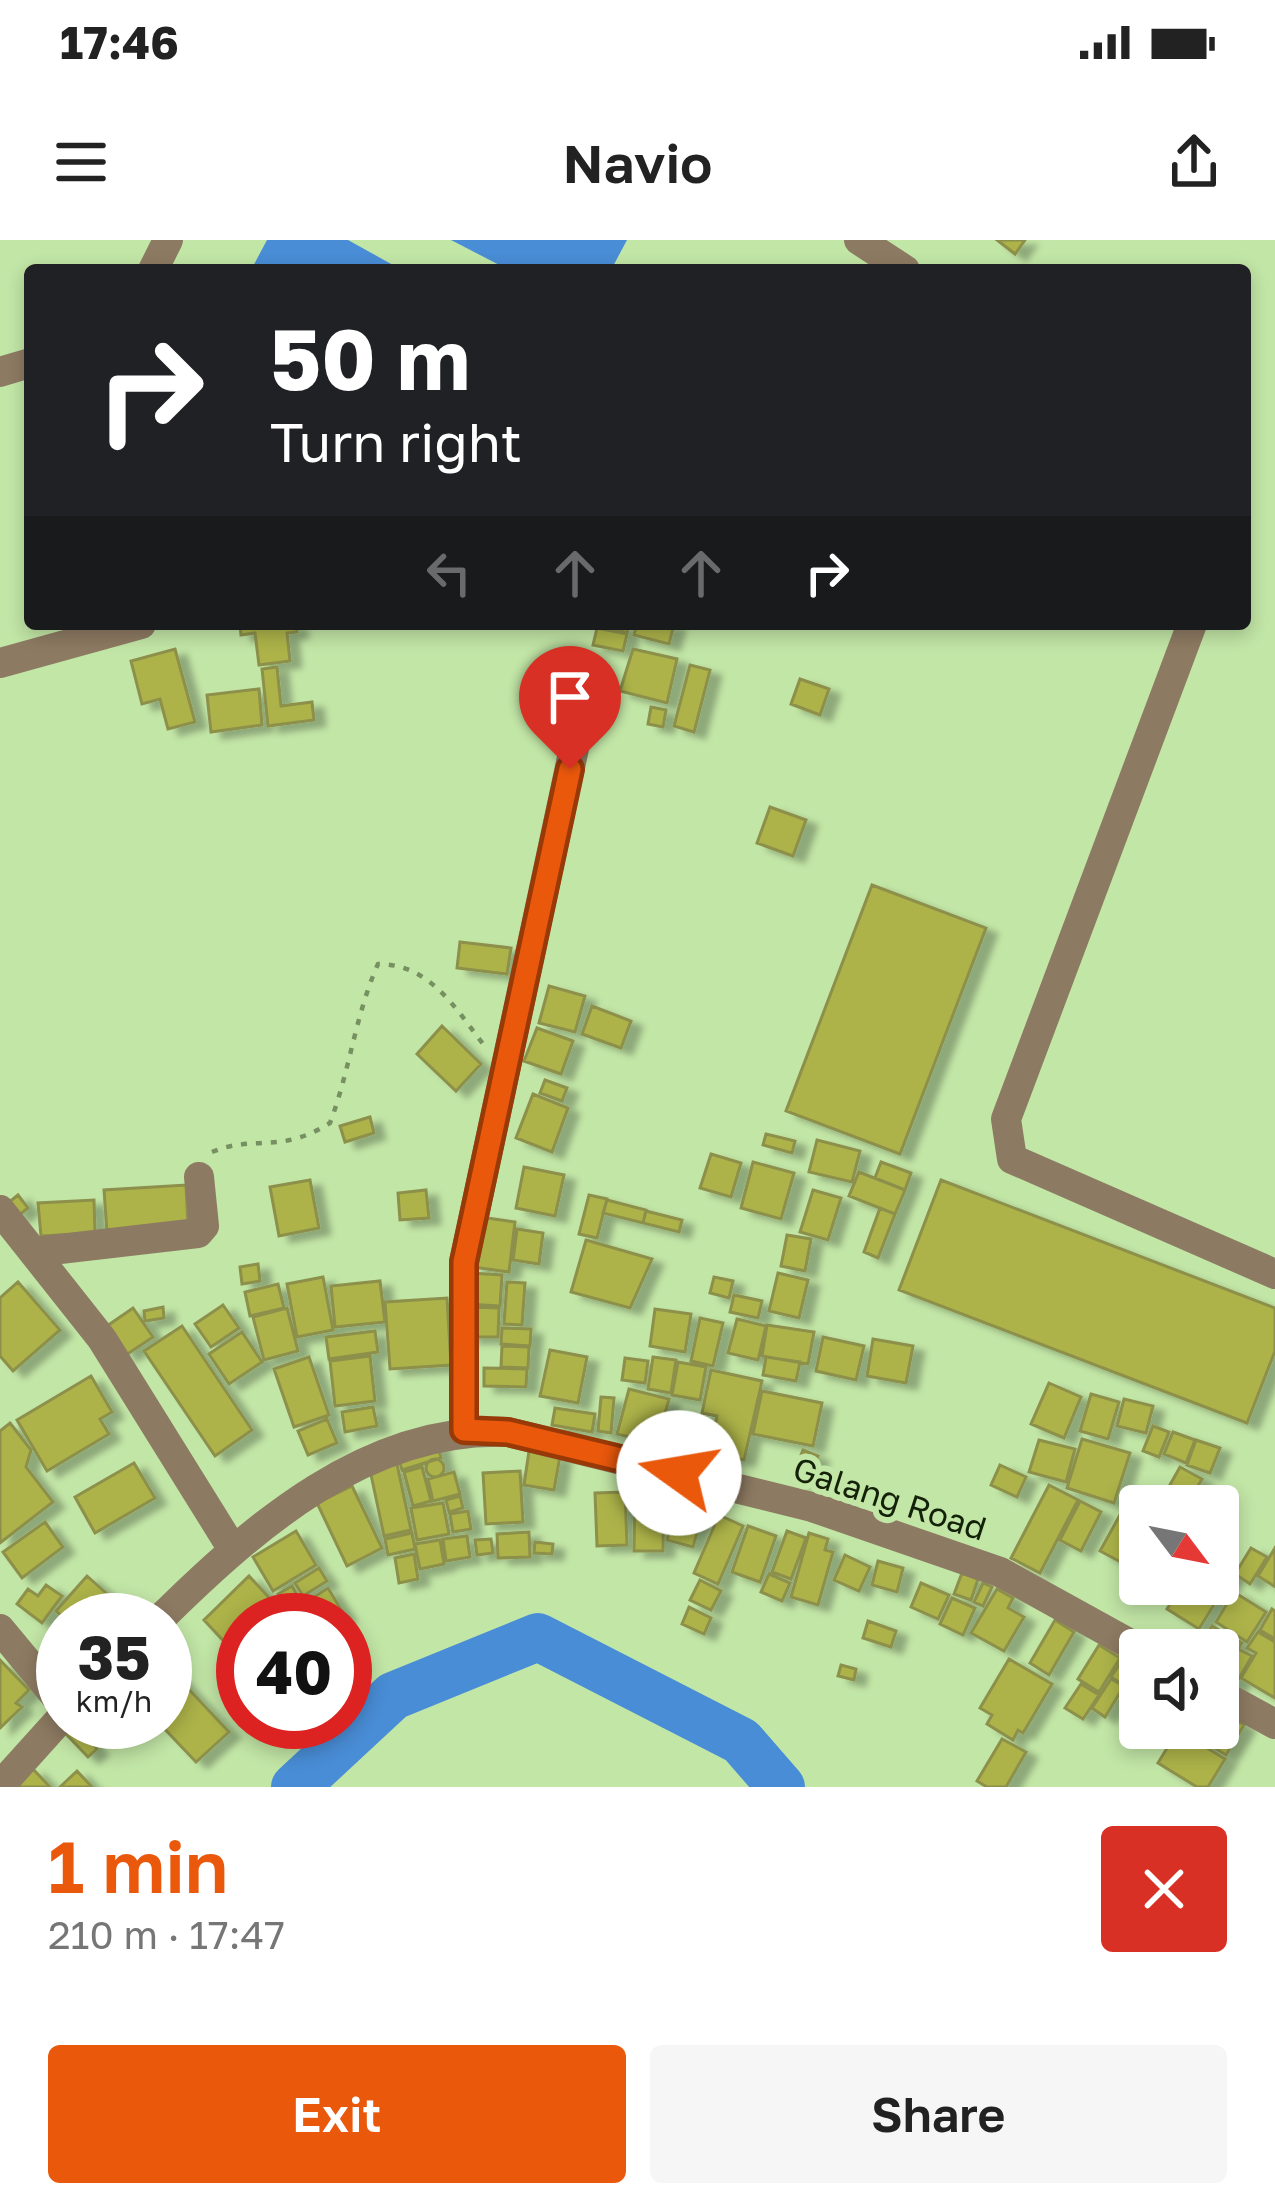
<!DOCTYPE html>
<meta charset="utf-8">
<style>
body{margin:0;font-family:"Golos Text",sans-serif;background:#f6f6f6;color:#222;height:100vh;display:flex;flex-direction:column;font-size:45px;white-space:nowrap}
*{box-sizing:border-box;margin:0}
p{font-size:39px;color:#767676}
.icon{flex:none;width:66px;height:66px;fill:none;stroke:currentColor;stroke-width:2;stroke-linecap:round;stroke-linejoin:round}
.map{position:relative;height:1547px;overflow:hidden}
.details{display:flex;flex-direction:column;background:#fff;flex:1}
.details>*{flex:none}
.guide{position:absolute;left:24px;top:24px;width:1227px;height:366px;border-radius:12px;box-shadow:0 6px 18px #0003;background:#202124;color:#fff;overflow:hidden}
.needle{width:78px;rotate:122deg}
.tools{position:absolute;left:1119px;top:1245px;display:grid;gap:24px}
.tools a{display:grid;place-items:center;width:120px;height:120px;border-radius:12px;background:#fff;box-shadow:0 6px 18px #0003;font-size:60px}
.speed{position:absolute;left:36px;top:1353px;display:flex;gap:24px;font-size:60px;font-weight:700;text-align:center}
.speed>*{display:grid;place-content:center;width:156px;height:156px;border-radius:50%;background:#fff;box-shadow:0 6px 18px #0003;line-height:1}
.speed small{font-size:30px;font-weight:400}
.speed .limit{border:18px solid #d22;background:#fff;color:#111}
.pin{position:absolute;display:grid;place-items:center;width:102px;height:102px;color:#fff;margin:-123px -51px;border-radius:50% 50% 50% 0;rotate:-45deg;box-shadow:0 0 12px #0007}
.pin .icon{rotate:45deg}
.me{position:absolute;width:132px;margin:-66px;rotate:283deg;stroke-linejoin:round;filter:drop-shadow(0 0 9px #0008)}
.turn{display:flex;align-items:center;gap:42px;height:252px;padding:0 48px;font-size:54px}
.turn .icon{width:156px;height:156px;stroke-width:2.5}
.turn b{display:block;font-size:84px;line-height:102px}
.lanes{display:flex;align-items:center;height:114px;padding:0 48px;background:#0003;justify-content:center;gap:60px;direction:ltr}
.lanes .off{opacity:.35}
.round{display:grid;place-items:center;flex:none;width:126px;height:126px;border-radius:12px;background:#f6f6f6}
.overview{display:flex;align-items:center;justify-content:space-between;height:204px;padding:0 48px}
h1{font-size:72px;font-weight:600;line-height:90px;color:#ea580c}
.primary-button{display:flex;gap:24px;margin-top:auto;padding:24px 48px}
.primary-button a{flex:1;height:138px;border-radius:12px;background:#ea580c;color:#fff;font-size:48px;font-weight:600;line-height:138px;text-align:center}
.primary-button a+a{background:#f6f6f6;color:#222}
.status{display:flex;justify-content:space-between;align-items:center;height:84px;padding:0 60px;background:#fff;direction:ltr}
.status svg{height:33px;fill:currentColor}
header{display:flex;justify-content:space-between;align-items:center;height:156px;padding:0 48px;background:#fff;font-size:54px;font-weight:600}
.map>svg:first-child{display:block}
.water{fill:#498dd6}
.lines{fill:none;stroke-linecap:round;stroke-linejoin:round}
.river{stroke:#498dd6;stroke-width:48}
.building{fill:#adb348;stroke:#8c904b;stroke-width:3;filter:url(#shadow)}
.path{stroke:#769061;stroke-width:4.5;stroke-dasharray:6 9;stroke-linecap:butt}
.minor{stroke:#8d7a62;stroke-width:30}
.route-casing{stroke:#983908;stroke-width:30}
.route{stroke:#ea580c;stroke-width:21}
.labels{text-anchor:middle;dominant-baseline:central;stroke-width:12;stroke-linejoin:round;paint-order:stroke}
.street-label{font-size:33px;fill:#142109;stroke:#c2e6a6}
</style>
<div class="status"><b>17:46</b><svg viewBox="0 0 49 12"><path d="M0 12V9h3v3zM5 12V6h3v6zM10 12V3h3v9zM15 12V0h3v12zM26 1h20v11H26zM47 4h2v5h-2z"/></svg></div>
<header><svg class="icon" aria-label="menu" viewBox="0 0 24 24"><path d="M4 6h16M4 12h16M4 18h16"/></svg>Navio<svg class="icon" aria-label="share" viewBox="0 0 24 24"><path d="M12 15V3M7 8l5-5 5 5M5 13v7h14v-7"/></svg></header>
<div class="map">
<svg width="1275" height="1547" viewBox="0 0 1275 1547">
<defs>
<filter id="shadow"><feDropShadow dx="11" dy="6" stdDeviation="3" flood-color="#0004"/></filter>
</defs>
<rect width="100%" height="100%" fill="#c2e6a6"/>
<path class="water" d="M267,0H348L402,30H251Z
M451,0H627L611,30H509Z"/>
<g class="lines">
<path class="river" d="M295,1547L393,1456L538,1397L741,1501L781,1547"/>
</g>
<path class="building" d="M997,0H1025L1015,14Z
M240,384H296L297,392L287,393L290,421L259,425L255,393L241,395Z
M597,384H629L627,393Z
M637,384H674L669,404L634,395Z
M597,388L627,394L623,411L593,405Z
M175,409L195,482L168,489L160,459L142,464L131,421Z
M633,409L677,419L667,463L620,451Z
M690,425L710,430L694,492L674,486Z
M277,427L281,466L312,462L314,480L268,486L262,429Z
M800,439L829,449L820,475L791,464Z
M259,449L262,485L211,492L207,455Z
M651,467L666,470L663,487L648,484Z
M770,567L806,580L793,616L757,603Z
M872,645L986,688L900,914L786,871Z
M460,702L511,708L507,734L457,728Z
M549,746L585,756L575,792L539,783Z
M592,766L631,781L621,808L582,794Z
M442,786L481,824L456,851L417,814Z
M537,788L573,801L561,834L524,821Z
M545,840L567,848L562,861L540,853Z
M533,854L568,868L552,912L516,898Z
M370,877L374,893L345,902L340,886Z
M766,894L795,901L792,913L763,905Z
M817,900L860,911L852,942L809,932Z
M711,914L741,923L731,957L700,948Z
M753,922L794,933L781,979L741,968Z
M881,922L911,933L905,950L875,938Z
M524,927L564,935L555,976L516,968Z
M859,932L905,950L895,974L849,956Z
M310,940L319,988L279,996L270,947Z
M941,940L1275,1068V1111L1247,1183L899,1050Z
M186,945L188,987L107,992L104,950Z
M426,950L429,978L400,980L398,953Z
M813,950L841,958L828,1000L800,992Z
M18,955L28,968L18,976L8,963Z
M589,955L607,959L597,998L579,994Z
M94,960L95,993L41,996L38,963Z
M607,960L646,970L643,983L603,973Z
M880,968L895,974L878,1018L864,1012Z
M646,971L682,980L679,992L643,983Z
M480,977L515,982L509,1032L473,1027Z
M517,989L543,993L539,1024L513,1020Z
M787,995L811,999L805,1031L781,1026Z
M586,1000L652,1019L630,1068L571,1052Z
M258,1024L260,1041L242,1044L240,1027Z
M470,1033L502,1035L500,1066L467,1064Z
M778,1033L808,1040L799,1078L769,1071Z
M323,1037L333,1090L297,1097L287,1044Z
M714,1037L733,1041L729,1058L710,1053Z
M380,1041L385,1082L335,1087L331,1046Z
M18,1042L60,1090L13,1131L0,1116V1058Z
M507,1042L525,1043L522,1085L504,1084Z
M278,1044L284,1068L250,1076L245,1052Z
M734,1055L762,1061L758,1078L730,1072Z
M447,1058L451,1125L390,1129L385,1062Z
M223,1065L239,1088L211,1107L195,1084Z
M163,1067L164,1078L145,1081L144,1071Z
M469,1067L499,1068L498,1097H468Z
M133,1068L153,1097L126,1115L107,1086Z
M287,1068L298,1111L264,1120L253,1077Z
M655,1069L691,1074L685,1112L650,1106Z
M700,1078L723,1083L713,1126L691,1121Z
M737,1079L766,1086L758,1120L728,1113Z
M767,1085L814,1092L808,1124L762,1116Z
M182,1086L252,1190L215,1216L144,1111Z
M502,1088L531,1089L530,1106L501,1104Z
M375,1091L378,1112L329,1119L326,1097Z
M242,1092L262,1122L229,1144L209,1114Z
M823,1097L864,1106L856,1140L816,1131Z
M873,1099L913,1106L906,1143L867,1136Z
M502,1106L529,1107L528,1128L501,1127Z
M550,1110L587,1117L578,1163L540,1156Z
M370,1116L375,1161L335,1166L330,1121Z
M309,1117L329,1175L294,1187L274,1129Z
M653,1117L676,1120L671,1153L648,1149Z
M766,1117L800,1122L796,1141L763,1135Z
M625,1118L648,1121L645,1143L622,1140Z
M678,1122L706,1127L700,1160L672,1155Z
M484,1128L527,1129L526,1147L484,1146Z
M711,1130L762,1141L744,1220L709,1213L717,1176L702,1173Z
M91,1136L112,1172L100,1179L109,1194L47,1231L17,1180Z
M1049,1143L1081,1157L1064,1198L1031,1184Z
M629,1149L669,1159L657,1204L617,1194Z
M762,1151L822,1163L813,1206L753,1194Z
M1091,1154L1119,1162L1108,1199L1080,1191Z
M601,1157L614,1158L611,1193L598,1191Z
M1124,1159L1153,1166L1146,1193L1117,1186Z
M373,1167L377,1186L345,1192L342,1172Z
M555,1168L595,1174L592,1192L552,1185Z
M670,1176L700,1184L691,1217L661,1208Z
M327,1179L337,1203L308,1215L298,1191Z
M10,1183L31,1210L26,1227L53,1262L0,1303V1191Z
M1153,1186L1169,1192L1159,1217L1143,1211Z
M1173,1192L1195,1200L1186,1223L1164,1214Z
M1082,1199L1130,1213L1114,1263L1067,1248Z
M1039,1200L1075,1209L1066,1242L1029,1232Z
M1196,1200L1220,1208L1210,1233L1187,1225Z
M437,1202L441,1218L402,1230L397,1213Z
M803,1210L818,1216L807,1244L792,1238Z
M529,1211L560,1216L554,1250L524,1245Z
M426 1228a9 9 0 1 1 18 0a9 9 0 1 1-18 0Z
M134,1223L155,1258L95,1293L75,1257Z
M397,1224L411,1290L384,1296L370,1230Z
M1000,1225L1026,1237L1017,1257L991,1245Z
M422,1227L431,1261L413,1266L404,1232Z
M1180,1227L1202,1239L1186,1266H1158Z
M520,1231L523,1282L486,1284L483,1233Z
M454,1232L460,1254L433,1261L428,1239Z
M1049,1245L1078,1260L1040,1333L1011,1318Z
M352,1246L382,1308L347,1326L317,1263Z
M635,1249L664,1250L663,1311H634Z
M625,1252L627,1305L597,1306L595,1253Z
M460,1256L463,1268L449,1272L446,1260Z
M1080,1261L1101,1272L1081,1311L1060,1300Z
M443,1263L449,1294L417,1300L411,1268Z
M1126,1264L1140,1271V1313L1132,1328L1100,1311Z
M677,1265L703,1272L693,1307L667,1300Z
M468,1271L471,1289L453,1292L450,1274Z
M719,1275L743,1286L718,1344L694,1333Z
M45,1282L63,1307L22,1338L3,1312Z
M748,1286L776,1296L760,1342L732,1332Z
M296,1291L316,1325L273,1351L253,1317Z
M787,1291L806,1298L791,1339L772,1332Z
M529,1292L530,1317L498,1318L497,1294Z
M412,1293L415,1309L388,1315L385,1299Z
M809,1293L828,1299L825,1310L833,1312L818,1365L791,1357Z
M467,1296L470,1317L446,1321L443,1299Z
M491,1299L493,1313L477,1315L475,1300Z
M440,1300L444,1324L420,1329L415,1304Z
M535,1302L553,1304L552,1314L534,1313Z
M1251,1308L1267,1317L1250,1344L1235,1334Z
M1275,1308V1344L1274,1346L1258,1336Z
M414,1314L418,1339L399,1343L395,1318Z
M845,1315L870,1327L859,1351L834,1340Z
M1218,1317L1237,1329L1225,1348L1218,1343Z
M878,1321L903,1328L897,1352L872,1345Z
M319,1328L327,1341L303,1356L295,1343Z
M962,1333L978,1339L971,1360L954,1354Z
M769,1334L790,1343L782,1361L761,1352Z
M87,1336L124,1369L114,1380H66L56,1371Z
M249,1336L290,1380H243V1422L204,1380Z
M700,1340L721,1351L711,1370L690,1360Z
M921,1343L949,1355L938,1379L911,1367Z
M983,1343L992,1347L983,1366L974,1362Z
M1182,1344H1213L1223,1350L1199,1389L1167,1369Z
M46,1345L62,1356L42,1383L17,1364L28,1349L38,1356Z
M292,1346L300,1360L286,1368L278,1354Z
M328,1348L345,1376L300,1380L294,1370Z
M997,1349L1013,1358L1008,1368L1024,1377L1004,1411L971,1393Z
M1234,1352L1266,1372L1247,1402L1216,1382Z
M952,1358L975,1368L963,1395L940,1384Z
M689,1367L711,1378L704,1394L682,1384Z
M1272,1369L1275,1371V1399L1260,1390Z
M1055,1380L1074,1392L1049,1435L1030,1423Z
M868,1381L896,1391L891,1407L863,1398Z
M1212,1386L1242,1403L1238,1409L1252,1416L1234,1447L1218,1438V1410H1199Z
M1258,1392L1275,1402V1458L1241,1438L1256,1413L1247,1408Z
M1099,1405L1120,1418L1099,1452L1078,1439Z
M239,1418L243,1422V1446L227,1427Z
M1009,1419L1052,1444L1023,1493L1018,1490L1013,1500L987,1484L992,1475L980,1468Z
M1123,1419L1135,1427L1124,1445L1111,1437Z
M0,1420L29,1450L16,1463L22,1467L0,1488Z
M165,1424L229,1492L196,1522L158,1482H165Z
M841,1425L856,1429L854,1440L838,1436Z
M1111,1439L1124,1446L1105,1477L1092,1468Z
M1134,1439L1140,1443V1474L1120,1461Z
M1081,1444L1099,1455L1083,1479L1065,1468Z
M1218,1469L1244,1485L1226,1515L1190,1493L1193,1488H1218Z
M78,1482H96L102,1489L89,1500L97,1509L88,1517L66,1494Z
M1178,1490L1225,1519L1208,1547H1197L1158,1523Z
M1002,1499L1026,1512L1006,1547H987L977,1541Z
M33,1529L50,1547H17Z
M77,1531L92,1547H60Z"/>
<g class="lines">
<path class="path" d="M212,912C255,894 279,915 330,883C350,830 355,776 378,724C429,724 454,766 483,804"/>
<path class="minor" d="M859,0L905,30
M153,30L168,0
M0,132L30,123
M1192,384L1006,879L1012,919L1275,1034
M0,423L141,384
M0,970L102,1099L232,1308
M34,1012L198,993L204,986L199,937
M464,1190V1022L579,485
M159,1380C253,1287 368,1186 508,1192L812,1267L1000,1332L1141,1410
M0,1389L63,1465
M1218,1453L1275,1484
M0,1546L63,1476"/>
</g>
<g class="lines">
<g class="route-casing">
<path id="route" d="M570,529L464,1022V1190L508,1192L679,1233"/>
</g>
<use href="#route" class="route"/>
</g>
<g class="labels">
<g class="street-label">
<text transform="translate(890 1258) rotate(18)">Galang Road</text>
</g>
</g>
</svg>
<div class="tools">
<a><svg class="needle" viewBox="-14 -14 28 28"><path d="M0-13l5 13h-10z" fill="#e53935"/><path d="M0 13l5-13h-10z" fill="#767676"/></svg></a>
<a><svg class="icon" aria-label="sound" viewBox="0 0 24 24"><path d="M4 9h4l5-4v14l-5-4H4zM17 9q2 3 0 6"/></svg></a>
</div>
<div class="speed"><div>35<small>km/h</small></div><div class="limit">40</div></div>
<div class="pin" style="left:570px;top:529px;background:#d93025"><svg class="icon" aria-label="arrive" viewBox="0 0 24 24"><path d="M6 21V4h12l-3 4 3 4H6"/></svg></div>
<svg class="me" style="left:679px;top:1233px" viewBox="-20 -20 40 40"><circle r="19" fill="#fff"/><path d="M0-13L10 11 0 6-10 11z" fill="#ea580c"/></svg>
<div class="guide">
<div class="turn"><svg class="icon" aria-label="right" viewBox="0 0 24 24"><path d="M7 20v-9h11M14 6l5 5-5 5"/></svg><div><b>50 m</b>Turn right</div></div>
<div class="lanes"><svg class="icon off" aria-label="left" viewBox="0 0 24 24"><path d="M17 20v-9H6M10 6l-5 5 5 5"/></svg><svg class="icon off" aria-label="ahead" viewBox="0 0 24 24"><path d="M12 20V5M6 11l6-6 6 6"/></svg><svg class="icon off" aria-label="ahead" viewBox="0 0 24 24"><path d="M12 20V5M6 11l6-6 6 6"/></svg><svg class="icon" aria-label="right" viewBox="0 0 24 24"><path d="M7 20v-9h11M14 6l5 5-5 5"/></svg></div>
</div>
</div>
<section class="details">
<div class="overview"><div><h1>1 min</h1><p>210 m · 17:47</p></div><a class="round" style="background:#d93025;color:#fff"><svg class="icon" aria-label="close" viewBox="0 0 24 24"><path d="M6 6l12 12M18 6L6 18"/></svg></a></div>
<div class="primary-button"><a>Exit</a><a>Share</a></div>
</section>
